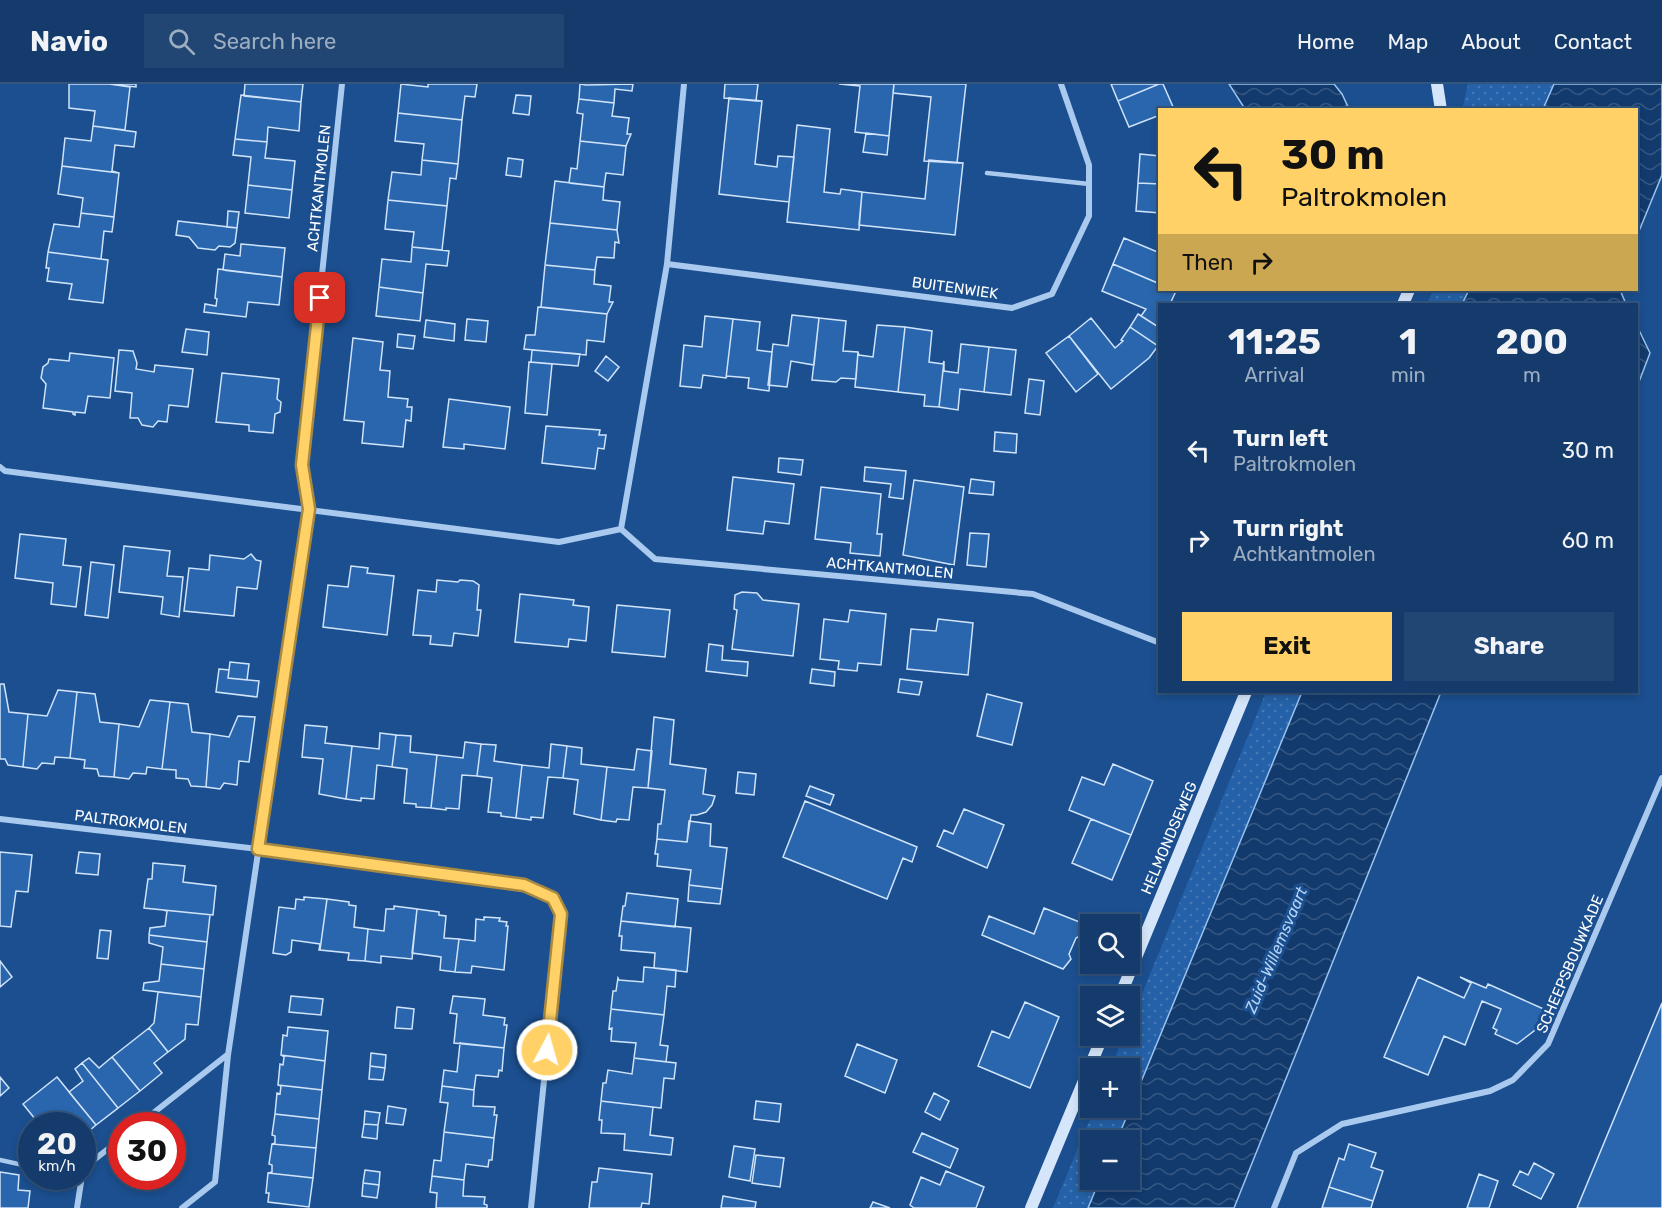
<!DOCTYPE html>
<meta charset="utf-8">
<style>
body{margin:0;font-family:Rubik,sans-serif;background:#214673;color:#f1f3f6;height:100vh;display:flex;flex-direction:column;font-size:22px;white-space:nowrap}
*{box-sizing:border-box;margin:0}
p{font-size:20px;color:#9dadc1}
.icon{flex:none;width:33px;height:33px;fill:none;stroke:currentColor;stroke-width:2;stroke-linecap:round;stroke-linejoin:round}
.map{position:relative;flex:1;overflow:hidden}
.drawer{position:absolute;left:1158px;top:219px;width:480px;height:390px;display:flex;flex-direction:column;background:#143b6b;border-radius:0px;box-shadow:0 3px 9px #0003,0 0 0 2px #33557e}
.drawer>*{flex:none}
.guide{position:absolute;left:1158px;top:24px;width:480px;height:183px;border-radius:0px;box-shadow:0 3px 9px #0003,0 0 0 2px #33557e;background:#ffd166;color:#111;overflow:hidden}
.fabs{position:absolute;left:1080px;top:830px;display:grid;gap:12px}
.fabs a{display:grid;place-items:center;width:60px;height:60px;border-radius:0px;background:#143b6b;box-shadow:0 3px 9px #0003,0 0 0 2px #33557e;font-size:30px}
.speed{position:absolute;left:18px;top:1028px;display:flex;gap:12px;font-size:30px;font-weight:700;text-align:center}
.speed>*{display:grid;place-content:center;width:78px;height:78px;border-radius:50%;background:#143b6b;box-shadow:0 3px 9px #0003,0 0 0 2px #33557e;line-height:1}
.speed small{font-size:15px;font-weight:400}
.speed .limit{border:9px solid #d22;background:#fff;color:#111}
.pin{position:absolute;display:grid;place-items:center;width:51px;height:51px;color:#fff;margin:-26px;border-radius:12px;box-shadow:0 3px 9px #0006}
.me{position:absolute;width:66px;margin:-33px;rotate:6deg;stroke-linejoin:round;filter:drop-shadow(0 0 4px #0008)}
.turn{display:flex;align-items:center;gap:21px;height:126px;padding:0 24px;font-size:27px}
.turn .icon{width:78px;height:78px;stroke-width:2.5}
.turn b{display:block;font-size:42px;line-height:51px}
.then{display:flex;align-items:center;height:57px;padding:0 24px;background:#0003;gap:12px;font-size:22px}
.eta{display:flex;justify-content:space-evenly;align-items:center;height:102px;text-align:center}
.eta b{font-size:36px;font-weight:700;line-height:42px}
.cta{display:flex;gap:12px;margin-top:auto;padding:12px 24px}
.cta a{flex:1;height:69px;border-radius:0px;background:#ffd166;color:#111;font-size:24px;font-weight:700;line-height:69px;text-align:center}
.cta a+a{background:#214673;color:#f1f3f6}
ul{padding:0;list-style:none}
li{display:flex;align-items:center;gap:18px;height:90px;padding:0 24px}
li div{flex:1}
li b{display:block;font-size:22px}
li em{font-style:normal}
header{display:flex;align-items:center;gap:36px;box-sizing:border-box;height:84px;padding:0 30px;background:#143b6b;border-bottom:2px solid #33557e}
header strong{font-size:28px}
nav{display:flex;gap:33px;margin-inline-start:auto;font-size:21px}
.search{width:420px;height:54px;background:#214673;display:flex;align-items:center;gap:15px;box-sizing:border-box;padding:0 21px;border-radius:0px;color:#9dadc1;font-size:22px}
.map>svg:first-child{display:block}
.grass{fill:url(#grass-dots)}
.water{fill:url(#water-waves);stroke:#9cc4f0;stroke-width:1.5}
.building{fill:#2a66ad;stroke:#cfe3fa;stroke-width:1.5}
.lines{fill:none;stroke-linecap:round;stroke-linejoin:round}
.lane{stroke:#a9c9ee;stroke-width:4.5}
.street{stroke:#a9c9ee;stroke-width:6}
.secondary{stroke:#d6e6fa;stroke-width:12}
.route-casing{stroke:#a68842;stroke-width:15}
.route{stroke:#ffd166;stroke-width:10}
.labels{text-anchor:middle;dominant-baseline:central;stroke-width:6;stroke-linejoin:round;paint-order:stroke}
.street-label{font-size:15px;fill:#fff;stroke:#1b4f8f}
.water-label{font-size:16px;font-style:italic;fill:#b5d3f5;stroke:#1b4f8f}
</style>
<header>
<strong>Navio</strong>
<div class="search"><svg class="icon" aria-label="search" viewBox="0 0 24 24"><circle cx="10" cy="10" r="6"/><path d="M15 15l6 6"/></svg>Search here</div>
<nav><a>Home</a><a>Map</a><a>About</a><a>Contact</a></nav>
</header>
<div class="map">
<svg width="1662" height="1124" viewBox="0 0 1662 1124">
<defs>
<pattern id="grass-dots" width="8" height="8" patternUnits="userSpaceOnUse" patternTransform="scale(1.5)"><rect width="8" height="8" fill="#2461a8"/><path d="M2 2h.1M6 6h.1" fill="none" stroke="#4579b5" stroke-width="1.8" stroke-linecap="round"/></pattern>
<pattern id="water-waves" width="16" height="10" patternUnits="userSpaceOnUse" patternTransform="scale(1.5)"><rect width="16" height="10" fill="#123a6d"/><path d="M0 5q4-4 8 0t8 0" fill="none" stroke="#365883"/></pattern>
</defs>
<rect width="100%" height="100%" fill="#1b4f8f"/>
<path class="grass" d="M1468,0H1554L1543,25L1462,26Z
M1433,206H1469L1462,220H1427Z
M1266,608H1302L1117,1056H1090V1095H1100L1088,1124H1053L1095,1023H1130V984H1111L1124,951H1130V939Z"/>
<path class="water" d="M1229,0H1334L1342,10L1349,25H1245Z
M1554,0H1662V91L1637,152L1636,26L1543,25Z
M1469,206H1620L1626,220H1462Z
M1637,242L1650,269L1637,303L1636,242Z
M1302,608H1441L1234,1124H1088L1100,1095H1130V1056H1117Z"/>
<path class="building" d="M69,0H109L130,3L125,46L93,42L95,27L69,24Z
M109,0H136V3Z
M245,0H303L301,18L244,12Z
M401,0L428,3V0H477L475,13L465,12L462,36L398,29Z
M580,0L586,1L633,0L632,7L615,5L614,19L579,15Z
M725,0H758L756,17L724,14Z
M839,0H894L889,52L855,48L860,2Z
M894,0H966L957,79L924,77L931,13L893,9Z
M1111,0H1159L1118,17Z
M1159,0H1163L1174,25L1160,26V31L1129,43L1118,17Z
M241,11L301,18L299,47L268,43L267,58L235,55Z
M516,11L531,12L529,31L513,29Z
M729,14L762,17L755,80L777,83L778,72L794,73L789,118L719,110Z
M579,15L614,19L612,32L629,34L627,50H631L626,62L580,57L583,30L577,29Z
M398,29L462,36L458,80L422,76L424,60L395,57Z
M797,41L830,45L824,108L840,110L841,105L862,108L859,146L787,138Z
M93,42L136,48L134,63L115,61L112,87L119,89L62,82L65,54L91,57Z
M866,49L889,52L887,71L863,68Z
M235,55L267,58L265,74L295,77L292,106L248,101L251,73L233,71Z
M580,57L626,62L623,91L606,89L604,103L569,99L571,84L577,85Z
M1140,70L1160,72V100L1138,99Z
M508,74L523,76L521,93L506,91Z
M422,76L458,80L456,95L450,94L447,122L388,116L392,88L421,91Z
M929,76L963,79L955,151L859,141L862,108L925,115Z
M62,82L119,89L114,133L81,129L83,114L58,110Z
M555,97L604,103L603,116L620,118L617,146L550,139Z
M1138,99L1160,100V129L1136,127Z
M248,101L292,106L289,134L245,129Z
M388,116L447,122L442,166L412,163L414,148L385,145Z
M228,127L239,128L237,144L227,143Z
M81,129L114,133L112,148L104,147L101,175L48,168L54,140L79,143Z
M178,137L237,144L235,159L230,163L219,162L215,166L198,164L189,153L176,151Z
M550,139L617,146L619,159L615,158L614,174L597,173L595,186L545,181Z
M1124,154L1160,169V200L1113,180Z
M241,160L285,164L282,193L223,186L225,170L240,172Z
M412,163L449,167L447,182L426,180L423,209L379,203L382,175L411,178Z
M48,168L108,176L103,219L69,215L72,200L47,197L49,184H46Z
M1113,180L1160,200V206L1176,207L1170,220H1160V244L1141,232L1146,225L1102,207Z
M545,181L595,186L594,200L611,202L609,218H613L607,230L541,223Z
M218,185L282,193L279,221L248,218L246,233L204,228L205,220L216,222L217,215L215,214Z
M379,203L423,209L420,237L376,232Z
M538,223L607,230L604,258L587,256L586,271L524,265L526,251H535Z
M1138,230L1160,244V259L1158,262L1130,243Z
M792,231L819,234L814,281L791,277L787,303L768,301L773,260L788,262Z
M705,232L733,235L726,294L703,291L701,304L680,302L684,261L702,263Z
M819,234L846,237L843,267L858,268L856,295L841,294L836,298L812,296Z
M1091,234L1115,264L1123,257L1121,256L1130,243L1158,262L1149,274L1111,305L1069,252Z
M467,235L488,237L486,258L465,256Z
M733,235L760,238L757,266L772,268L769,307L748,304L749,294L727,292L726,294Z
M426,236L455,240L454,257L424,253Z
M877,241L905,243L898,308L855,303L858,268L859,271L873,273Z
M905,243L932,247L929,278L943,280L944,277L939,323L924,322L925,311L898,308Z
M186,245L209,248L207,271L182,268Z
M398,250L415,252L413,265L397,263Z
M1069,252L1098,290L1076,308L1046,269Z
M353,254L383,258L380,286L390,287L388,313L408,315L407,323H412L411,337L406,336L403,363L362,359L364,338L344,336Z
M961,260L989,263L984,308L960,305L958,326L939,323L944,277V287L958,289Z
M989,263L1016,266L1011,311L984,308Z
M119,266L133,267L137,279L136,285L154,288L155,281L193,285L188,323L169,321L167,338L158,337L153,343L142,341L138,334H130L132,309L115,307Z
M532,266L580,270L578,282L531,278Z
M70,269L114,274L110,314L88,312L85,329L75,328V331L73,330V328L43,324L46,300L41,294L43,283L48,279L49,275L69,277Z
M606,272L619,283L608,297L595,287Z
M529,278L552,280L547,331L525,329Z
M222,289L279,295L277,315L281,318L280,328L275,330L273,349L249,347V341L216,338Z
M1029,295L1044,297L1040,331L1025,329Z
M449,315L510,323L505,365L464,360V365L443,363Z
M546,342L600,346L599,351H606L604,365L598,364L595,385L542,379Z
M995,348L1017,350L1016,369L994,367Z
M779,374L803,376L801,391L778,388Z
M865,383L906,387L903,415L889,413L891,400L864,397Z
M733,393L794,400L789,440L765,437L763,450L727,446Z
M971,395L994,398L993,411L969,409Z
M914,396L964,403L954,481L903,471Z
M821,403L881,410L877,450H882L880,472L850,469L851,459L815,455Z
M970,449L989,450L986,483L967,481Z
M20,450L66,455L63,481L81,483L76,523L51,520L53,499L15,494Z
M124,462L170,467L167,492L183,493L179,533L161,530L163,513L119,508Z
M251,470L256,476L261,477L257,505L237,503L234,532L184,527L189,484L209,486L210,471L244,475Z
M91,478L114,481L108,534L85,531Z
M351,482L368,484L367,489L394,492L387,551L323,543L328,501L348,503Z
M437,496L458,498L460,496L473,497L479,501L477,526H481L478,552L454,549L452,562L430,560L431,552L413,551L418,506L436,508Z
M742,508L757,509L763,516L799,520L793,572L732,565L737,526L734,525L735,511Z
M520,510L574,516L573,521L589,523L586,557L569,555L568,563L515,558Z
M617,521L670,526L665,573L612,568Z
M850,526L886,530L881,581L858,579L857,587L838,585L839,577L820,575L824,535L848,538Z
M938,535L973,539L968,591L907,585L911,545L936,547Z
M709,560L723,562L722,576L748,578L747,592L706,587Z
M230,578L249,580L247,596L228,594Z
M219,585L229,586L228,594L259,597L257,613L216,608Z
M812,585L835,588L834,602L810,599Z
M900,595L922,598L919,611L898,608Z
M0,600H4L9,628L28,630L23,683L8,681L5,675H0Z
M58,606L77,608L70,674L55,673L54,680L42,679L37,685L23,683L28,630L47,632Z
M77,608L95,610L100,638L119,640L114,693L99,692L97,685L84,684L85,676L70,674Z
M987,610L1022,619L1012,661L977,652Z
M150,616L170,618L162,685L147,683L146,690L133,689L129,695L114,693L119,640L139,643Z
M170,618L188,620L192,648L210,650L206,703L191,702L188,695L176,694V686L162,685Z
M238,632L255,633L249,678L239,677L237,701L224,699L220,705L206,703L210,650L229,653Z
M654,633L674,636L670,680L706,685L703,710L715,712L712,721L706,728L697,731H691L687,758L657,755L658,740H661L665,706L648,704Z
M305,641L327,643L325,659L352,662L346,715L319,710L323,675L302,673Z
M380,649L396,651L392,683L377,681L374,715L361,714V717L346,715L352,662L379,665Z
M396,651L411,652L410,668L437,671L431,724L416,723V720L404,719L407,685L392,683Z
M465,658L481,660L477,692L462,691L459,725L446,724V726L431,724L437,671L463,674Z
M481,660L496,661L494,677L522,681L516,734L501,732V729L488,728L492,694L477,692Z
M551,660L567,662L563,694L548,693L543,734L531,733V736L516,734L522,681L549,684Z
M567,662L582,664L581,680L607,683L601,736L574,730L578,696L563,694Z
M637,665L652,667L648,704L633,703L629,736L617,735L616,738L601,736L607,683L634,686Z
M1113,680L1153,697L1131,751L1069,726L1082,693L1104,701Z
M738,688L756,690L754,711L736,709Z
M810,702L834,711L830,721L806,712Z
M805,717L917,763L912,778L903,774L887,815L783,773Z
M964,725L1004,741L987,784L937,762L944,746L953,750Z
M1091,735L1131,751L1112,796L1072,779Z
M689,737L711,740L710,762L727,764L722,805L689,801L691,786L657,782L658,770H655L657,755L687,758Z
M0,768L32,771L28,808L16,807L11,843L0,842Z
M79,768L100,770L98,791L76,789Z
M153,779L185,782L183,798L216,802L213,831L144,824L148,795H152Z
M689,801L722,805L720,820L688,817Z
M627,809L678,815L675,843L621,837L623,822H625Z
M304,813L327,815L320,866H319L320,860L292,856L291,868L286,871L273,869L279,823L295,825L296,815L304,816Z
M327,815L349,818V821L356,822L354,843L368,845L365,877L348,876L349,869L320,866Z
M394,822L417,825L412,875L381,872V879L365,877L368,845L384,847L386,825H394Z
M1044,824L1082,839L1080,852L1076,854L1069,870L1071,875L1063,885L982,851L989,832L1034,850Z
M417,825L439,828V831L446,832L444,854L459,855L455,888L440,886L441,873L412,869Z
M163,826L213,831H210L207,858L149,851L150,844L165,842L167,827Z
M484,833L500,834L499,837L507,838L506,842H508L504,886L472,882L471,889L455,888L459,855L475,857L476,835L484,836Z
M621,837L691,844L687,888L654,884L655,869L621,866L622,852H619Z
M100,846L111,847L108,875L97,874Z
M149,851L207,858L204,885L161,880L163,863L149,859Z
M0,877L12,893L0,903Z
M161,880L204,885L201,913L143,906L144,899L159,897Z
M644,883L676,886L675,903L667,902L664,931L611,925L613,907H616L618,894L619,896L643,898Z
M1418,893L1464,914L1471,899L1460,893L1486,904L1488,900L1548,927L1543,940L1517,960L1495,950L1497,946L1493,944L1501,925L1482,917L1465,961L1444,952L1428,991L1384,973Z
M158,908L201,913L198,941L186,940L185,955L168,968L149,944L154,939Z
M291,912L323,915L321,931L289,928Z
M453,912L485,915L483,931L505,934L504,941H507L504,964L454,959L457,930L450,929Z
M1025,918L1059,933L1030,1004L978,982L992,947L1009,954Z
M1662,919V1124H1577Z
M397,923L414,925L412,945L395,944Z
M611,925L664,931L660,961L668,962L666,978L634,974L636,959L611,957L612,944L609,945Z
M288,943L328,947L325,977L281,971L283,951L287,952Z
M149,944L168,968L154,979L162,989L140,1007L112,973Z
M460,959L504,964L502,987L499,986L498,993L476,991L474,1006L442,1002L444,986L457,988Z
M857,960L897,976L885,1009L845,992Z
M371,969L386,971L385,984L370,982Z
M281,971L325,977L322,1006L278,1001L280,980L283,981L284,973Z
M112,973L140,1007L118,1024L82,979L89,974L99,984Z
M634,974L676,979L674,995L664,994L661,1024L601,1017L603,999H606L608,986L632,990Z
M82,979L118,1024L96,1041L69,1008L83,997L75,985Z
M370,982L385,984L383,996L369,995Z
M0,993L9,1004L0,1012Z
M57,993L96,1041L82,1053V1041H40L23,1020Z
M278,1001L322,1006L319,1035L275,1030L277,1009L280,1010L281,1002Z
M442,1002L474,1006L473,1022L495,1023L494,1031H497L494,1054L444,1048L448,1019L440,1018Z
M934,1009L949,1017L940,1036L925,1028Z
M601,1017L661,1024L653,1023L650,1051L673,1054L671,1071L624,1066L625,1050L601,1049L602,1036H599Z
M756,1017L781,1020L779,1038L754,1035Z
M388,1022L406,1025L403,1041L386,1039Z
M365,1027L380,1029L378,1041L364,1040Z
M275,1030L319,1035L316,1064L272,1060L275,1059V1052L272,1051Z
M364,1040L378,1041L377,1055L362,1053Z
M444,1048L494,1054L492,1076H489L488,1083L466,1080L464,1096L432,1092L434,1076L441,1077Z
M922,1049L958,1065L950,1084L913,1068Z
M272,1060L316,1064L313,1094L268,1089L272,1088V1081L269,1080Z
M1349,1060L1376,1069L1371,1083L1383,1087L1373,1117L1329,1103L1339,1074L1344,1076Z
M734,1062L755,1065L750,1097L729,1093Z
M756,1071L784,1074L780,1103L752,1099Z
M1534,1079L1554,1090L1541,1115L1513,1101L1520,1087L1528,1091Z
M599,1084L652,1090L649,1120L642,1119L641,1124H589L592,1098H597Z
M365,1086L380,1088L379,1101L363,1099Z
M946,1087L984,1103L976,1124H914L910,1121L921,1093L940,1101Z
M0,1088L19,1091L18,1106L30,1107L28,1124H0Z
M268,1089L313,1094L309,1123L268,1118L269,1109H266Z
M1479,1090L1498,1097L1489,1124H1467Z
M432,1092L464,1096L463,1112L485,1113L484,1120L487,1121V1124H436L437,1109L430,1108Z
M363,1099L379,1101L377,1114L362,1112Z
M1329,1103L1373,1117L1371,1124H1322Z
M723,1112L756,1118L755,1124H721Z
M873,1118L890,1124H870Z"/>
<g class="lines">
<path class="lane" d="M987,89L1089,100
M0,1076L32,1083
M70,1092L81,1094"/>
<path class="street" d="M667,180L1012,224L1052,210L1089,132V81L1061,0
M0,383L5,387L559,458L621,445L667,180L684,0
M621,445L655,475L1033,510L1160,559
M0,735L258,765L524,801L553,814L561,830L531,1124
M138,1041L227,971
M82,1091L90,1079L122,1054
M77,1124L82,1092
M182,1124L215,1098L228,971L309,425L302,381L342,0
M1274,1124L1296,1069L1342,1040L1490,1007L1513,996L1548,960L1662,694"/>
<path class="secondary" d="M1437,0L1441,26
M1403,220L1409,206
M1120,912L1246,608
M1031,1124L1103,951"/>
</g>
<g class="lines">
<g class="route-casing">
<path id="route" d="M320,214L302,381L309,425L258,765L524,801L553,814L561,830L547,966"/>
</g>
<use href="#route" class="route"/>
</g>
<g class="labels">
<g class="street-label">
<text transform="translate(319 104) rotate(-84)">ACHTKANTMOLEN</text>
<text transform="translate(955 204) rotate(8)">BUITENWIEK</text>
<text transform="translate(890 484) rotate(5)">ACHTKANTMOLEN</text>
<text transform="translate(131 738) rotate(7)">PALTROKMOLEN</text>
<text transform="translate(1169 754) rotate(-67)">HELMONDSEWEG</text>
<text transform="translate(1570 880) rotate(-67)">SCHEEPSBOUWKADE</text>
</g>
<g class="water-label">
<text transform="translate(1276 866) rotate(-67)">Zuid-Willemsvaart</text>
</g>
</g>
</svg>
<div class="fabs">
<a><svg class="icon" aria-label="search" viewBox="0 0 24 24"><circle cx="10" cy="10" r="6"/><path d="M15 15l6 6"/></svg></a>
<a><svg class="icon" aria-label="layers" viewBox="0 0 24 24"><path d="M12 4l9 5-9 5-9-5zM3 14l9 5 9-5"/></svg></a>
<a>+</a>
<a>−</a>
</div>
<div class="speed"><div>20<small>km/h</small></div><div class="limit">30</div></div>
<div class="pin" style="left:320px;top:214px;background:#d93025"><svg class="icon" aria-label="arrive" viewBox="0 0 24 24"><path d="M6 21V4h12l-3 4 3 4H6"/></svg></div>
<svg class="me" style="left:547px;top:966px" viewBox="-20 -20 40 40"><circle r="17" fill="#ffd166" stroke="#fff" stroke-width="3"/><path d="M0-11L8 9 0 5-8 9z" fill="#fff"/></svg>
<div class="guide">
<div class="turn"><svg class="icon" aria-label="left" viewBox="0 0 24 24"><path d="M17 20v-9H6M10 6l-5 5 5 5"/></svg><div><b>30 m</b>Paltrokmolen</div></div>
<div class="then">Then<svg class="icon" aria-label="right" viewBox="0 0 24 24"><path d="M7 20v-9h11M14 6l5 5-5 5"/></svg></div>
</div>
<section class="drawer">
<div class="eta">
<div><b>11:25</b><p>Arrival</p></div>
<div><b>1</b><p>min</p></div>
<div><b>200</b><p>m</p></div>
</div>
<ul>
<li><svg class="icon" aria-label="left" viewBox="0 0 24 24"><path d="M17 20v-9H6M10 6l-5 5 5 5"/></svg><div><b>Turn left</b><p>Paltrokmolen</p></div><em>30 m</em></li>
<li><svg class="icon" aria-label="right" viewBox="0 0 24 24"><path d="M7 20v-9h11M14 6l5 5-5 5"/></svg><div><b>Turn right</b><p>Achtkantmolen</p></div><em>60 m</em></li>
</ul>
<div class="cta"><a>Exit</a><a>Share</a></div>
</section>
</div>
